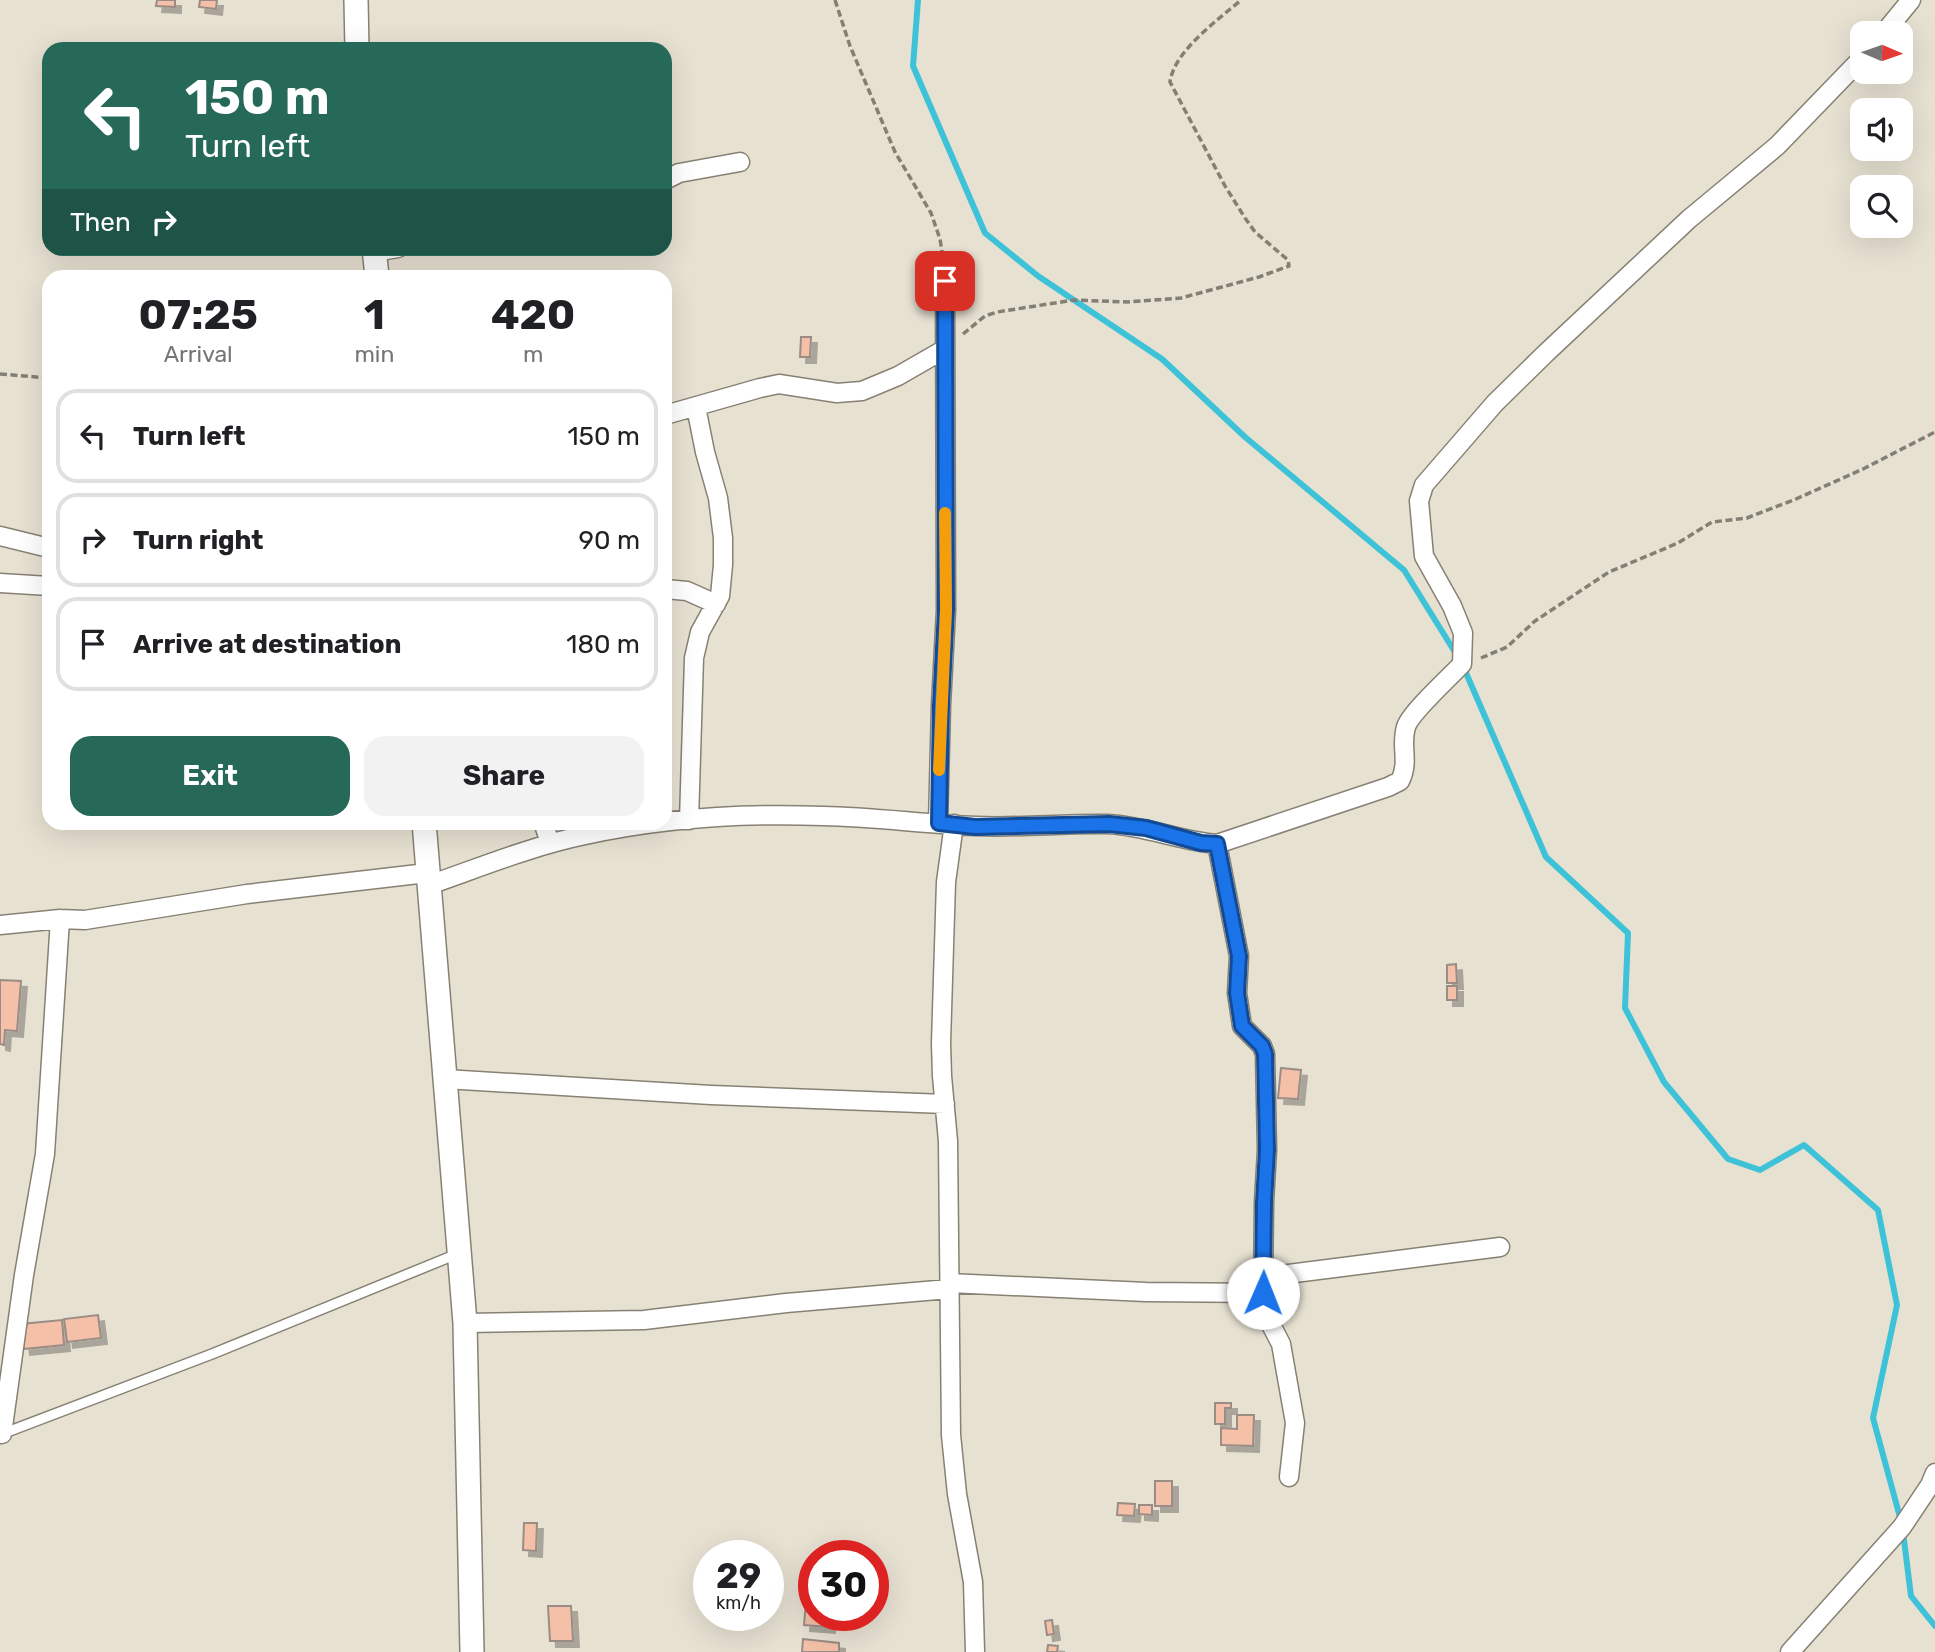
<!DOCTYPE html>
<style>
body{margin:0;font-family:Rubik,sans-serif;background:#f2f2f2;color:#202124;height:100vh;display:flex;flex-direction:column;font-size:26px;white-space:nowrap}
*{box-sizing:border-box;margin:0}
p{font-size:23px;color:#757577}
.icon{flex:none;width:38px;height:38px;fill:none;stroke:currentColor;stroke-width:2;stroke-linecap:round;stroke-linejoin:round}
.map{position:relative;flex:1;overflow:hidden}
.sheet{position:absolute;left:42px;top:270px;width:630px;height:560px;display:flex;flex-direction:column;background:#fff;border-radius:21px;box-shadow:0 7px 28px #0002}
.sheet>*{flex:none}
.banner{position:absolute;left:42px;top:42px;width:630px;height:214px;border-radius:21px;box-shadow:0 7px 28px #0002;background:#266959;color:#fff;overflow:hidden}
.needle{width:46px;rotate:92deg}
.controls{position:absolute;left:1850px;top:21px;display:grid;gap:14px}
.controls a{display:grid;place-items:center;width:63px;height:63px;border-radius:14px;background:#fff;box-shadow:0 7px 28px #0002;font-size:35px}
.speed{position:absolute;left:693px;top:1540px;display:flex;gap:14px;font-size:35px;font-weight:700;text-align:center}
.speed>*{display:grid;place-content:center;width:91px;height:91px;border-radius:50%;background:#fff;box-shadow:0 7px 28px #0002;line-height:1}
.speed small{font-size:18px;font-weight:400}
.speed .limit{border:10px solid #d22;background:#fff;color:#111}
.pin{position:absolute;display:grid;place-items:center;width:60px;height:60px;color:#fff;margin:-30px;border-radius:14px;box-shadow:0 4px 10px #0006}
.me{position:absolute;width:77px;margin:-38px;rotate:1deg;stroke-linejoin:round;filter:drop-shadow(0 0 5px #0008)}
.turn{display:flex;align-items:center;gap:24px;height:147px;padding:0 28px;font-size:32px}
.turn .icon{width:91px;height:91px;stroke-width:2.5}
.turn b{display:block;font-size:49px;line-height:60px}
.then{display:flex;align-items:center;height:66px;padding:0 28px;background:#0003;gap:14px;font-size:26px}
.eta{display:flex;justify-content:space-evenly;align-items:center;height:119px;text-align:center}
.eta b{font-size:42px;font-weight:700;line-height:49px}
.primary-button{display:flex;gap:14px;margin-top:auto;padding:14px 28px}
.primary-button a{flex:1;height:80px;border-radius:21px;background:#266959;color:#fff;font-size:28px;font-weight:700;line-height:80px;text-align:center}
.primary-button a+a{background:#f2f2f2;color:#202124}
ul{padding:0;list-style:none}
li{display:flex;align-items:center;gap:21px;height:94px;margin:0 14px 10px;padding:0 14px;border:4px solid #e0e0e0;border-radius:21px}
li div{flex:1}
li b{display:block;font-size:26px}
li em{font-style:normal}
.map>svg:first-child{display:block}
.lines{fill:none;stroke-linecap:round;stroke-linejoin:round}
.stream{stroke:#3ec2d8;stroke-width:6}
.building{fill:#f4c0a7;stroke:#9b8c85;stroke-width:2;filter:url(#shadow)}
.service-casing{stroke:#878174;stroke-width:12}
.minor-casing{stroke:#878174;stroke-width:21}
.tertiary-casing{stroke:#878174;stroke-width:26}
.path{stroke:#837f75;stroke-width:3.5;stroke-dasharray:7 3.5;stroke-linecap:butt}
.service{stroke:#fff;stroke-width:9}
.minor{stroke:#fff;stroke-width:18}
.tertiary{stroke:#fff;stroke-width:23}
.route-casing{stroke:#114b97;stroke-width:18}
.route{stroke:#1a73e8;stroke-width:12}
.slow{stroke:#f59e0b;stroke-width:12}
</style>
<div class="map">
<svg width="1935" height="1652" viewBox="0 0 1935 1652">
<defs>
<filter id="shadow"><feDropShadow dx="6" dy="6" stdDeviation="0" flood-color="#0004"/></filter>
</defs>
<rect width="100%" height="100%" fill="#e7e1d2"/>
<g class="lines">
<path class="stream" d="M918,0L913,66L985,233L1038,276L1162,359L1245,437L1404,570L1458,657
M1463,666L1546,857L1628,933L1625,1008L1664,1082L1728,1159L1760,1170L1804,1145L1878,1210L1897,1305L1873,1418L1901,1521
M1903,1532L1911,1596L1935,1626"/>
</g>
<path class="building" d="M157,0H175V7L156,6Z
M200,0H217L216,9L199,7Z
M801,337H811L810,357H800Z
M1456,964L1457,983H1447V965Z
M0,980L21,981L17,1031L5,1030L4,1045L0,1044Z
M1447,986H1457V1000H1447Z
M1281,1068L1301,1070L1298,1099L1278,1098Z
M98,1315L101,1338L67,1342L64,1319Z
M62,1320L64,1345L24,1349L21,1324Z
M1215,1403H1231V1408H1225V1424H1215Z
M1237,1415H1254L1253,1446L1221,1445V1428L1237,1429Z
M1155,1481H1172V1506H1155Z
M1118,1503L1135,1504L1134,1516L1117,1515Z
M1139,1505H1152V1515L1139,1514Z
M524,1523H537L536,1551L523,1550Z
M807,1590L814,1591V1615H830L829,1627L804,1625Z
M548,1606H571L573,1641H550Z
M1052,1620L1054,1634L1047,1635L1045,1621Z
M803,1639L839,1643V1652H802Z
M1048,1645L1058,1646L1057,1652H1047Z"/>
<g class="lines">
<g class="service-casing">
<path id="service" d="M2,1434L212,1354L457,1254"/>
</g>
<g class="minor-casing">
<path id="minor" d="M1884,33L1911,0
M665,180L679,173L740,162
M374,252L398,248
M665,415L760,388L779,384L837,393L862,391L898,376L945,349
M0,536L49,548
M0,583L49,586
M665,589L687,591L716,604
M689,820L694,658L700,632L720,596L723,565V538L718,498L705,452L696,407
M543,822L550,843
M938,823L941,705L946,610L945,281
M954,824L946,882L941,1043L942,1076L948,1141L951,1435L957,1494L973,1582L975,1652
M1217,844L1239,956L1237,993L1242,1026L1262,1046L1265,1054L1267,1150L1264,1202L1263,1293L1268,1319L1281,1344L1295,1423L1289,1477
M429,885C481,867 532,846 585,835C663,818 744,813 823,816C874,817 925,824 976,826C1020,828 1064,823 1108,824C1146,826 1180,841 1217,844L1388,787L1400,781C1410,761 1400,747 1406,727C1410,713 1450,677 1462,664L1463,633L1452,606L1424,556L1419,501L1424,485L1495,403L1546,353L1689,219L1777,146L1862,58
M0,925L60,919L85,920L247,894L427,873
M445,1079L711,1095L945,1104
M1264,1277L1500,1247
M949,1283L1146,1292L1263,1293
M465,1323L644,1320L786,1303L949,1289
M2,1434L24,1275L45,1154L60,919
M1790,1652L1902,1527L1930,1485L1935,1473"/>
</g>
<g class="tertiary-casing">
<path id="tertiary" d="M356,0L357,49
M374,248L377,276
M424,822L465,1323L472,1652"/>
</g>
<path class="path" d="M835,0L850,46L895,152L931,213L940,239L944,265
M963,334L985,316L997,312L1074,300L1128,302L1181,298L1259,277L1289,266L1288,260L1255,232L1245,218L1225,186L1170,82C1174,51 1218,20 1241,0
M0,374L49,378
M1481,658L1507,647L1535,621L1609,572L1678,543L1712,522L1747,518L1796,499L1863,469L1935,432"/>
<use href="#service" class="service"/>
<use href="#minor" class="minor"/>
<use href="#tertiary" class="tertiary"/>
</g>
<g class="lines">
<g class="route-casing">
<path id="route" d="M945,281L946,610L941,705L939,823L975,827L1109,824L1146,828L1201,843L1217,844L1239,956L1237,993L1242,1026L1262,1046L1265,1054L1267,1150L1264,1202L1263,1293"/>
</g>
<use href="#route" class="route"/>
<path class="slow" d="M939,770L946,610L945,513"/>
</g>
</svg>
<div class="controls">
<a><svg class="needle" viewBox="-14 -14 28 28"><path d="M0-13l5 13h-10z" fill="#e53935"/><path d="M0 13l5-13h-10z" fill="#757577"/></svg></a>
<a><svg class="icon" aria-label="sound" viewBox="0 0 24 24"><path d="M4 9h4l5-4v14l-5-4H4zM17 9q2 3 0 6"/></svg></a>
<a><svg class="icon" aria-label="search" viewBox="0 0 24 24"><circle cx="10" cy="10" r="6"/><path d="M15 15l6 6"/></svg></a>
</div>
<div class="speed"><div>29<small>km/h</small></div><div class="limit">30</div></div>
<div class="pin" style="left:945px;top:281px;background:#d93025"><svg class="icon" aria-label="arrive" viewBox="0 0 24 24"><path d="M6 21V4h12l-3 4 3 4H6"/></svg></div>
<svg class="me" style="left:1263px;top:1293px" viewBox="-20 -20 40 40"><circle r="19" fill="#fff"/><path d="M0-13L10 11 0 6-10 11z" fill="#1a73e8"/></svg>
<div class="banner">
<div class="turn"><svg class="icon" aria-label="left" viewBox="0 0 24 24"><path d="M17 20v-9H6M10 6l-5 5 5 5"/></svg><div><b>150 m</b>Turn left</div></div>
<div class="then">Then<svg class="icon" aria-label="right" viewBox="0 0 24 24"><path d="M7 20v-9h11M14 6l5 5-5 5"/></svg></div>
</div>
<section class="sheet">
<div class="eta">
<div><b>07:25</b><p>Arrival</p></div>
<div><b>1</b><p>min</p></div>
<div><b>420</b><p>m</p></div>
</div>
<ul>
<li><svg class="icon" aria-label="left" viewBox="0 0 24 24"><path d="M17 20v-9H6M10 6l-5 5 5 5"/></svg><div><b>Turn left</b></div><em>150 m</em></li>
<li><svg class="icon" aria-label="right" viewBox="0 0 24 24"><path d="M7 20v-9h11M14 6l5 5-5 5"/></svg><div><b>Turn right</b></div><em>90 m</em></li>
<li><svg class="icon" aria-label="arrive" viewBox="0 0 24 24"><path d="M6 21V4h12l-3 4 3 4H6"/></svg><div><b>Arrive at destination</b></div><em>180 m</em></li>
</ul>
<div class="primary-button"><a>Exit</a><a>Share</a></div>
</section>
</div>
